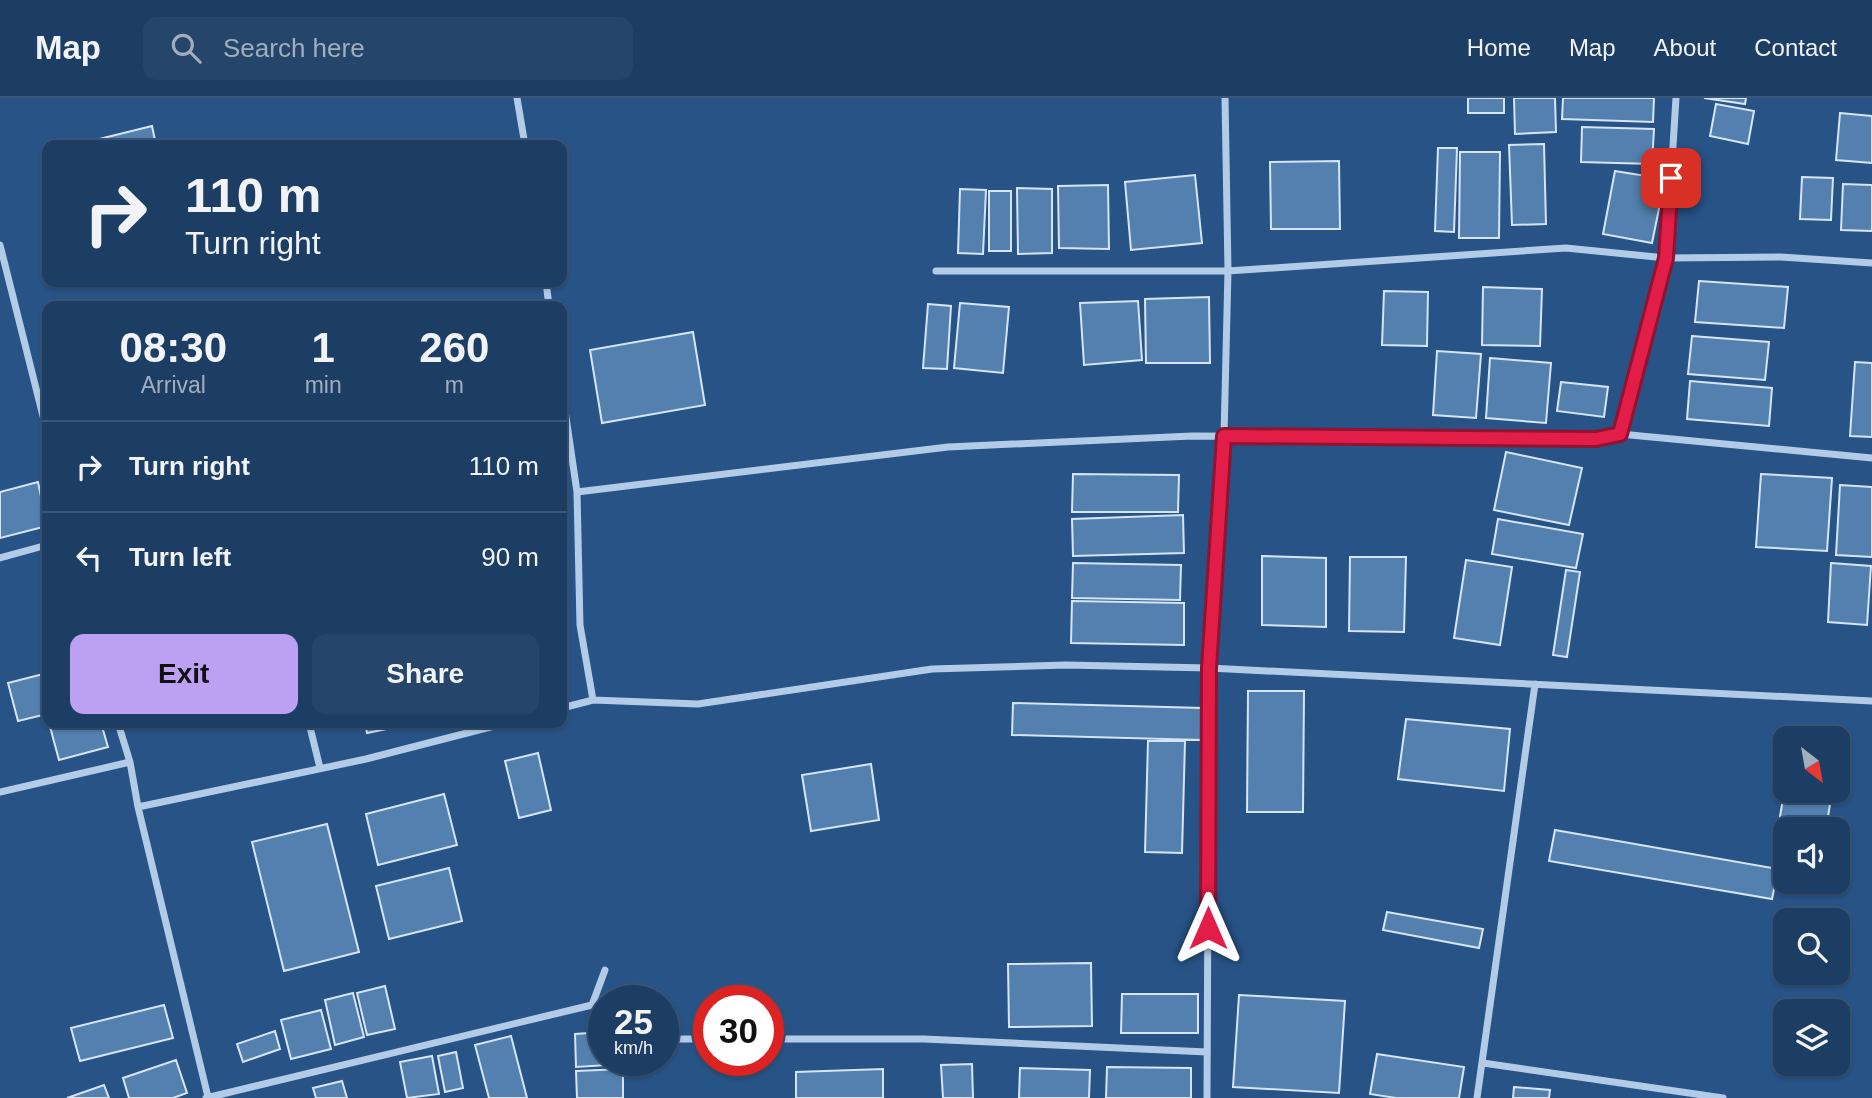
<!DOCTYPE html>
<style>
body{margin:0;font-family:Helvetica,sans-serif;background:#25456a;color:#f1f3f6;height:100vh;display:flex;flex-direction:column;font-size:26px;white-space:nowrap}
*{box-sizing:border-box;margin:0}
p{font-size:23px;color:#a0aebf}
.icon{flex:none;width:38px;height:38px;fill:none;stroke:currentColor;stroke-width:2;stroke-linecap:round;stroke-linejoin:round}
.map{position:relative;flex:1;overflow:hidden}
.drawer{position:absolute;left:42px;top:203px;width:525px;height:427px;display:flex;flex-direction:column;background:#1d3e64;border-radius:14px;box-shadow:0 2px 5px #0004,0 0 0 2px #3b5778}
.drawer>*{flex:none}
.hud{position:absolute;left:42px;top:42px;width:525px;height:147px;border-radius:14px;box-shadow:0 2px 5px #0004,0 0 0 2px #3b5778;background:#1d3e64;color:#f1f3f6;overflow:hidden}
.needle{width:46px;rotate:149deg}
.fabs{position:absolute;left:1773px;top:628px;display:grid;gap:14px}
.fabs a{display:grid;place-items:center;width:77px;height:77px;border-radius:14px;background:#1d3e64;box-shadow:0 2px 5px #0004,0 0 0 2px #3b5778;font-size:35px}
.speed{position:absolute;left:588px;top:887px;display:flex;gap:14px;font-size:35px;font-weight:700;text-align:center}
.speed>*{display:grid;place-content:center;width:91px;height:91px;border-radius:50%;background:#1d3e64;box-shadow:0 2px 5px #0004,0 0 0 2px #3b5778;line-height:1}
.speed small{font-size:18px;font-weight:400}
.speed .limit{border:10px solid #d22;background:#fff;color:#111}
.pin{position:absolute;display:grid;place-items:center;width:60px;height:60px;color:#fff;margin:-30px;border-radius:14px;box-shadow:0 4px 10px #0006}
.me{position:absolute;width:77px;margin:-38px;rotate:0deg;stroke-linejoin:round;filter:drop-shadow(0 0 5px #0008)}
.turn{display:flex;align-items:center;gap:24px;height:147px;padding:0 28px;font-size:32px}
.turn .icon{width:91px;height:91px;stroke-width:2.5}
.turn b{display:block;font-size:49px;line-height:60px}
.eta{display:flex;justify-content:space-evenly;align-items:center;height:119px;text-align:center}
.eta b{font-size:42px;font-weight:800;line-height:49px}
.cta{display:flex;gap:14px;margin-top:auto;padding:14px 28px}
.cta a{flex:1;height:80px;border-radius:14px;background:#bca0f2;color:#111;font-size:28px;font-weight:800;line-height:80px;text-align:center}
.cta a+a{background:#25456a;color:#f1f3f6}
ul{padding:0;list-style:none}
li{display:flex;align-items:center;gap:21px;height:91px;padding:0 28px;border-top:2px solid #3b5778}
li div{flex:1}
li b{display:block;font-size:26px}
li em{font-style:normal}
header{display:flex;align-items:center;gap:42px;box-sizing:border-box;height:98px;padding:0 35px;background:#1d3e64;border-bottom:2px solid #3b5778}
header strong{font-size:33px}
nav{display:flex;gap:38px;margin-inline-start:auto;font-size:24px}
.search{width:490px;height:63px;background:#25456a;display:flex;align-items:center;gap:18px;box-sizing:border-box;padding:0 24px;border-radius:14px;color:#a0aebf;font-size:26px}
.map>svg:first-child{display:block}
.building{fill:#5380af;stroke:#d5e5f6;stroke-width:2}
.lines{fill:none;stroke-linecap:round;stroke-linejoin:round}
.minor{stroke:#b2cce8;stroke-width:7}
.route-casing{stroke:#92132f;stroke-width:18}
.route{stroke:#e11d48;stroke-width:12}
</style>
<header>
<strong>Map</strong>
<div class="search"><svg class="icon" aria-label="search" viewBox="0 0 24 24"><circle cx="10" cy="10" r="6"/><path d="M15 15l6 6"/></svg>Search here</div>
<nav><a>Home</a><a>Map</a><a>About</a><a>Contact</a></nav>
</header>
<div class="map">
<svg width="1872" height="1000" viewBox="0 0 1872 1000">
<rect width="100%" height="100%" fill="#275386"/>
<path class="building" d="M1468,0H1504V15H1468Z
M1514,0H1555L1556,34L1515,36Z
M1563,0H1654L1653,24L1562,21Z
M1704,0H1746L1745,6Z
M1716,6L1754,13L1748,46L1710,38Z
M1840,15L1872,18V65L1836,62Z
M152,28L156,47H75Z
M1582,29L1654,31L1652,66L1581,64Z
M1544,46L1546,126L1512,127L1509,47Z
M1438,50H1457L1454,134L1435,133Z
M1460,54H1500L1499,140H1459Z
M1339,63L1340,131H1271L1270,64Z
M1615,73L1665,81L1652,145L1603,136Z
M1195,77L1202,145L1131,152L1125,84Z
M1802,79L1833,80L1831,122L1800,121Z
M1843,86L1872,87V133L1841,132Z
M1108,87L1109,151L1059,150L1058,88Z
M1017,90L1052,91V155L1018,156Z
M960,91L986,92L983,156L958,155Z
M989,93H1011V153H989Z
M1699,183L1788,189L1784,230L1695,224Z
M1483,189L1542,191L1540,248L1482,247Z
M1384,193L1428,194L1427,248L1382,247Z
M1209,199L1210,265H1146L1145,201Z
M1138,203L1142,262L1084,267L1080,205Z
M960,205L1009,209L1003,275L954,270Z
M928,206L951,208L947,271L923,270Z
M693,234L705,307L602,325L590,252Z
M1692,238L1769,244L1765,282L1688,276Z
M1437,253L1481,256L1476,320L1433,317Z
M1490,260L1551,265L1546,325L1486,320Z
M1855,264L1872,265V339L1850,338Z
M1690,283L1772,290L1769,328L1687,321Z
M1561,284L1608,289L1604,319L1557,313Z
M1506,354L1582,370L1569,427L1494,412Z
M1073,376L1179,377L1178,414H1072Z
M1761,376L1832,380L1827,453L1756,449Z
M38,384L47,428L0,440V394Z
M1840,387L1872,389V459L1836,457Z
M1183,417L1184,455L1073,458L1072,421Z
M1498,421L1583,436L1576,470L1492,456Z
M1262,458L1326,460V529L1262,527Z
M1350,459H1406L1404,534L1349,533Z
M1466,462L1512,469L1500,547L1454,540Z
M1073,465L1181,467L1180,502L1072,500Z
M1831,465L1871,468L1867,527L1828,524Z
M1566,472L1580,474L1567,559L1553,557Z
M1072,503L1184,505V547L1071,545Z
M47,575V616L18,623L8,585Z
M1248,593H1304L1303,714H1247Z
M1013,605L1203,610L1202,642L1012,637Z
M1406,621L1510,631L1504,693L1398,681Z
M49,625H101L108,649L59,662Z
M365,625H416L367,635Z
M1795,632L1841,639L1838,659V640H1793Z
M1148,643H1185L1182,755L1145,754Z
M538,655L551,712L519,720L505,663Z
M871,666L879,722L811,733L802,677Z
M1785,689V693H1832L1826,732H1785V750L1775,748Z
M444,696L457,747L378,767L366,716Z
M327,726L359,854L284,873L252,744Z
M1555,732L1778,771L1772,801L1549,763Z
M449,770L462,823L389,841L376,788Z
M1387,814L1483,831L1479,850L1383,832Z
M1091,865L1092,928L1009,929L1008,866Z
M385,888L395,931L367,937L357,895Z
M353,895L364,939L335,947L325,902Z
M1122,896H1198V935H1121Z
M1239,897L1345,903L1339,995L1233,989Z
M164,907L173,940L80,963L71,930Z
M321,912L331,951L291,961L281,922Z
M275,933L280,951L243,964L237,946Z
M604,934V962H624V966L576,969L575,936Z
M511,938L527,1000H489L475,947Z
M456,954L463,990L445,994L438,958Z
M1377,956L1464,969L1459,1000H1396L1370,996Z
M432,958L439,996L407,1000L400,964Z
M176,962L187,995L173,1000H129L123,980Z
M972,966L973,1000H943L941,967Z
M1107,969L1191,970V1000H1106Z
M1020,970L1090,972L1089,1000H1019Z
M623,971V1000H577L576,973Z
M883,971V1000H796V974Z
M342,983L347,1000H316L313,990Z
M104,987L109,1000H67Z
M1514,989L1550,992L1549,1000H1513Z"/>
<g class="lines">
<path class="minor" d="M517,0L525,47
M0,147L47,334
M936,173H1228L1566,150L1666,160L1781,159L1872,165
M546,184L549,208
M562,292L577,394L580,527L593,602
M1620,336L1666,160L1676,0
M577,394L948,349L1192,338L1596,341L1620,336L1872,360
M0,460L47,447
M562,610L593,602L698,606L932,571L1066,567L1209,570L1872,603
M118,625L130,664
M309,625L320,670
M0,694L130,664L138,709L366,661L506,625
M138,709L208,999
M592,907L604,912
M663,937L675,941H709
M768,941H924L1207,954
M1483,965L1723,1000
M206,1000L592,907L605,872
M1207,1000L1209,570L1224,338L1228,173L1225,0
M1477,1000L1535,586"/>
</g>
<g class="lines">
<g class="route-casing">
<path id="route" d="M1208,830L1209,570L1224,338L1596,341L1620,336L1666,160L1671,80"/>
</g>
<use href="#route" class="route"/>
</g>
</svg>
<div class="fabs">
<a><svg class="needle" viewBox="-14 -14 28 28"><path d="M0-13l5 13h-10z" fill="#e53935"/><path d="M0 13l5-13h-10z" fill="#a0aebf"/></svg></a>
<a><svg class="icon" aria-label="sound" viewBox="0 0 24 24"><path d="M4 9h4l5-4v14l-5-4H4zM17 9q2 3 0 6"/></svg></a>
<a><svg class="icon" aria-label="search" viewBox="0 0 24 24"><circle cx="10" cy="10" r="6"/><path d="M15 15l6 6"/></svg></a>
<a><svg class="icon" aria-label="layers" viewBox="0 0 24 24"><path d="M12 4l9 5-9 5-9-5zM3 14l9 5 9-5"/></svg></a>
</div>
<div class="speed"><div>25<small>km/h</small></div><div class="limit">30</div></div>
<div class="pin" style="left:1671px;top:80px;background:#d93025"><svg class="icon" aria-label="arrive" viewBox="0 0 24 24"><path d="M6 21V4h12l-3 4 3 4H6"/></svg></div>
<svg class="me" style="left:1208px;top:830px" viewBox="-20 -20 40 40"><path d="M0-17L14 15 0 8-14 15z" fill="#e11d48" stroke="#fff" stroke-width="4"/></svg>
<div class="hud">
<div class="turn"><svg class="icon" aria-label="right" viewBox="0 0 24 24"><path d="M7 20v-9h11M14 6l5 5-5 5"/></svg><div><b>110 m</b>Turn right</div></div>
</div>
<section class="drawer">
<div class="eta">
<div><b>08:30</b><p>Arrival</p></div>
<div><b>1</b><p>min</p></div>
<div><b>260</b><p>m</p></div>
</div>
<ul>
<li><svg class="icon" aria-label="right" viewBox="0 0 24 24"><path d="M7 20v-9h11M14 6l5 5-5 5"/></svg><div><b>Turn right</b></div><em>110 m</em></li>
<li><svg class="icon" aria-label="left" viewBox="0 0 24 24"><path d="M17 20v-9H6M10 6l-5 5 5 5"/></svg><div><b>Turn left</b></div><em>90 m</em></li>
</ul>
<div class="cta"><a>Exit</a><a>Share</a></div>
</section>
</div>
